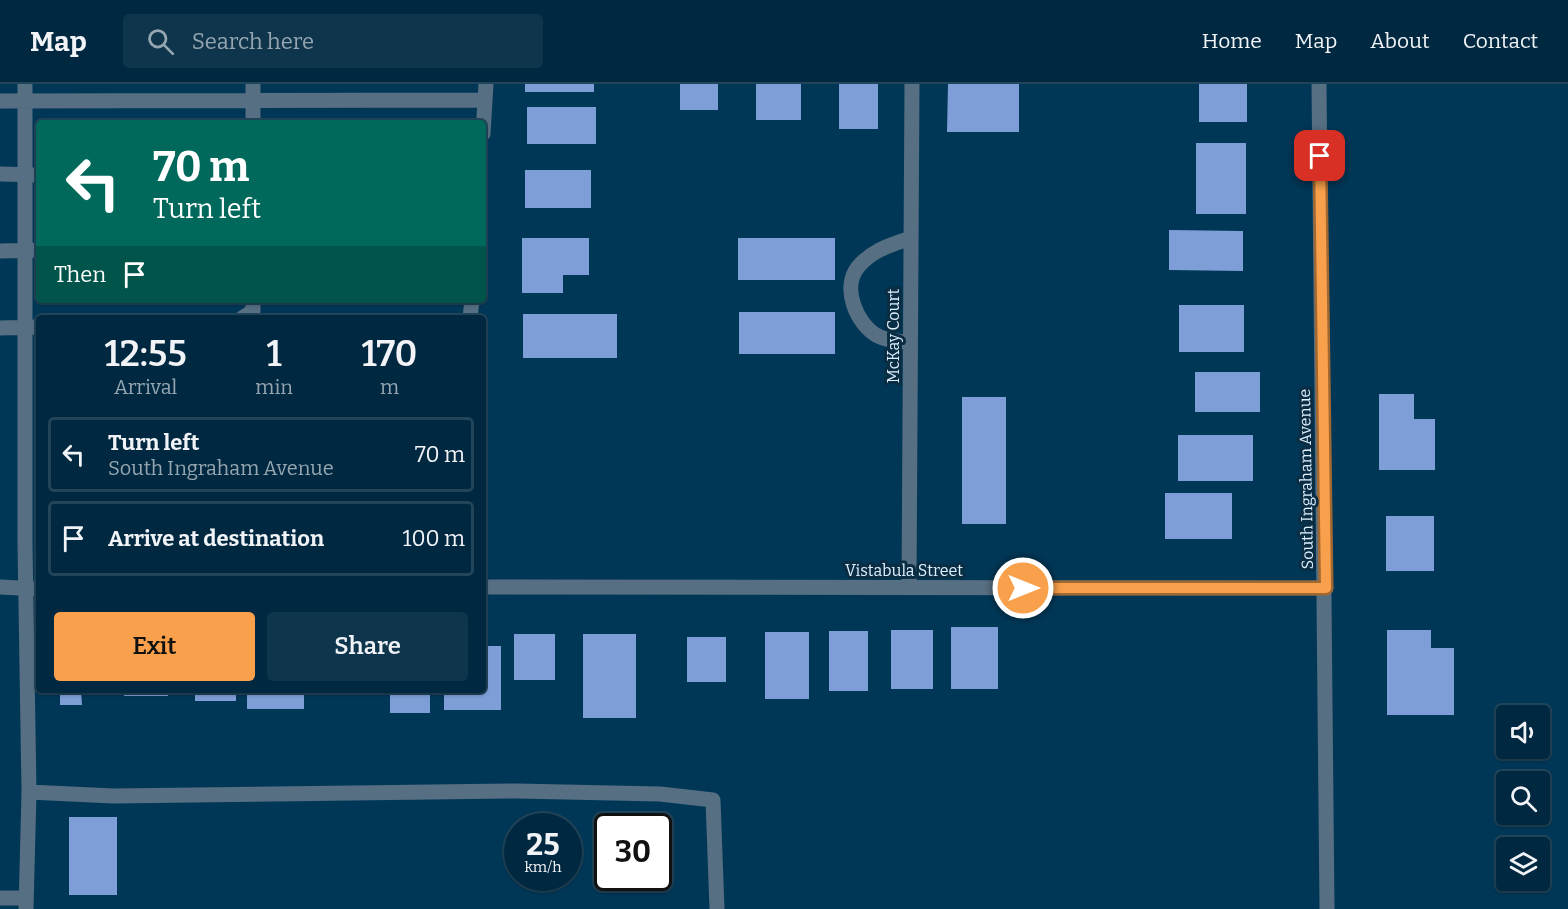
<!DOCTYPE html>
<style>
body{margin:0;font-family:Bitter,serif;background:#0e354c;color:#f1f3f6;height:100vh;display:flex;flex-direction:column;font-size:22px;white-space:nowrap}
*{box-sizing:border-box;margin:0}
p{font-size:20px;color:#95a6b1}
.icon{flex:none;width:33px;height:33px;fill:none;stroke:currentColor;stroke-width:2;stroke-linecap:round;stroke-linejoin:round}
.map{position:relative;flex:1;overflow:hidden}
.details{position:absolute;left:36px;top:231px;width:450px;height:378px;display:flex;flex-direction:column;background:#002941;border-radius:6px;box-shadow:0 2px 4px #0004,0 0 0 2px #22455a}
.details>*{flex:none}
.hud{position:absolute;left:36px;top:36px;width:450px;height:183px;border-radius:6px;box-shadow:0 2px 4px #0004,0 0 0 2px #22455a;background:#00695c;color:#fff;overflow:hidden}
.buttons{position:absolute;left:1496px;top:621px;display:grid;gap:12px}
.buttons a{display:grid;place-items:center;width:54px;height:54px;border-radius:6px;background:#002941;box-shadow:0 2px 4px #0004,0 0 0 2px #22455a;font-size:30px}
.speed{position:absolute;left:504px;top:729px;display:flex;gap:12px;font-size:30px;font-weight:700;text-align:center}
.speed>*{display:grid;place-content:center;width:78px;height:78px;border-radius:50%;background:#002941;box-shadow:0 2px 4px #0004,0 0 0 2px #22455a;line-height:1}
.speed small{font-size:15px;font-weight:400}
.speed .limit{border:3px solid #111;border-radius:9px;background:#fff;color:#111}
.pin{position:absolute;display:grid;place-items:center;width:51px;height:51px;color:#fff;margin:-26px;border-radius:12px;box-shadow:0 3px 9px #0006}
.me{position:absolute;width:66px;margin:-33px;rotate:90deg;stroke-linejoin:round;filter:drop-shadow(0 0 4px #0008)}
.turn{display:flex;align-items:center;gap:21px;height:126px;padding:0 18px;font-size:27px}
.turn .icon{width:78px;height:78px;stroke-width:2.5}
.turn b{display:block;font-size:42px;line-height:51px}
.then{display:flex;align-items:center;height:57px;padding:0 18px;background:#0003;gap:12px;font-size:22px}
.eta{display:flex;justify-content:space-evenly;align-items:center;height:102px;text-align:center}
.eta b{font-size:36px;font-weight:600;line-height:42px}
.primary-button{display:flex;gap:12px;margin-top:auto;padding:12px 18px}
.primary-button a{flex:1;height:69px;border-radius:6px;background:#f9a04c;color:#111;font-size:24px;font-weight:600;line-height:69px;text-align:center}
.primary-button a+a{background:#0e354c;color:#f1f3f6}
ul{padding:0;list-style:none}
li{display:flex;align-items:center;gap:18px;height:75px;margin:0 12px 9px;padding:0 6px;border:3px solid #22455a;border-radius:6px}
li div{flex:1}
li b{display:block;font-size:22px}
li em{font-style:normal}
header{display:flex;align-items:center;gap:36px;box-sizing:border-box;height:84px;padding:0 30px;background:#002941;border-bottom:2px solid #22455a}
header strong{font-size:28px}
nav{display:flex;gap:33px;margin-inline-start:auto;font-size:21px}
.search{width:420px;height:54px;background:#0e354c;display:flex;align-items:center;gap:15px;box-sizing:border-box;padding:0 21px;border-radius:6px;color:#95a6b1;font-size:22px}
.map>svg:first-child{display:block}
.building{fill:#7e9ed7}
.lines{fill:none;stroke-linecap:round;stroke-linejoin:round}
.minor{stroke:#576f82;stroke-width:15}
.route-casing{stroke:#a26831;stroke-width:15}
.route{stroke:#f9a04c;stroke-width:10}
.labels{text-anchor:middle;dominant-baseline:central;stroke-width:6;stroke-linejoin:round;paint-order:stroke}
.street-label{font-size:16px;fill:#ddf0fe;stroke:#0a2d43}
</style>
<header>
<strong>Map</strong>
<div class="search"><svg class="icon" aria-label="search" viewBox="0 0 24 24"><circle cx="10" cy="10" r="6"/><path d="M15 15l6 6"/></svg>Search here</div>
<nav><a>Home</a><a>Map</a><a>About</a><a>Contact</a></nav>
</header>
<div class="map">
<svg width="1568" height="825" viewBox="0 0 1568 825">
<rect width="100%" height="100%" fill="#003757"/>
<path class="building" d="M525,0H594V8H525Z
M680,0H718V26H680Z
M756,0H801V36H756Z
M839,0H878V45H839Z
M948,0H1019V48H947Z
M1199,0H1247V38H1199Z
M527,23H596V60H527Z
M1196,59H1246V130H1196Z
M525,86H591V124H525Z
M1169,146L1243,147V187L1169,186Z
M522,154H589V191H563V209H522Z
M738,154H835V196H738Z
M1179,221H1244V268H1179Z
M739,228H835V270H739Z
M523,230H617V274H523Z
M1195,288H1260V328H1195Z
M1379,310H1414V335H1435V386H1379Z
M962,313H1006V440H962Z
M1178,351H1253V397H1178Z
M1165,409H1232V455H1165Z
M1386,432H1434V487H1386Z
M951,543H998V605H951Z
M891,546H933V605H891Z
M1387,546H1431V564H1454V631H1387Z
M829,547H868V607H829Z
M765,548H809V615H765Z
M514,550H555V596H514Z
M583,550H636V634H583Z
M687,553H726V598H687Z
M483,562H501V626H444V606H483Z
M60,606H81L82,621H60Z
M124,606H168V612H124Z
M195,606H236V617H195Z
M247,606H304V625H247Z
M390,606H430V629H390Z
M69,733H117V811H69Z"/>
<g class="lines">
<path class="minor" d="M25,0V459L29,708L26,825
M1319,0L1327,825
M0,17L485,16
M253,39V0
M483,50L486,0
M0,90L39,91
M0,167L39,166
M242,234L253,227V216
M470,234L472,216
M0,244L39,243
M910,259C901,257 887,257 878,252C857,241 841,204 858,183C872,166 891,161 911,154
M0,503L39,505
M483,503L1326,504
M909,503L912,0
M29,708L113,712L517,707L660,710L713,716L717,825
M0,814H26"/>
</g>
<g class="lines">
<g class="route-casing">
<path id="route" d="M1023,504H1326L1320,72"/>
</g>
<use href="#route" class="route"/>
</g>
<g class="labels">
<g class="street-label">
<text transform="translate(893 252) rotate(-90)">McKay Court</text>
<text transform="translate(1306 395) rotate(-91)">South Ingraham Avenue</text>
<text x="904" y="486">Vistabula Street</text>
</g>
</g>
</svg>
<div class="buttons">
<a><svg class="icon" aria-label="sound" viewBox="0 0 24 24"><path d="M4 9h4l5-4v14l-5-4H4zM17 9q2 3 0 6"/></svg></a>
<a><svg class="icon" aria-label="search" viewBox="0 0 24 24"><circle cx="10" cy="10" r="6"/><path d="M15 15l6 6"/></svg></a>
<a><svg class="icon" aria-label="layers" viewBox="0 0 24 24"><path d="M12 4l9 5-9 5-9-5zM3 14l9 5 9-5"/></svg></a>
</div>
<div class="speed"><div>25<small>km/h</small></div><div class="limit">30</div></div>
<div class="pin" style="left:1320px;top:72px;background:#d93025"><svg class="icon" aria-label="arrive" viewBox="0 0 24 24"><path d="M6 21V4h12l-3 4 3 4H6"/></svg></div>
<svg class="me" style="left:1023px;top:504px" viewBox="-20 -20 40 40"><circle r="17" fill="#f9a04c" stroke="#fff" stroke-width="3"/><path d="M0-11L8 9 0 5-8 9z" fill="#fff"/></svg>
<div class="hud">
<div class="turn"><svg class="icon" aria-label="left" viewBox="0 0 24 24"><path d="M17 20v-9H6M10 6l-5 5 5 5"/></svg><div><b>70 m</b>Turn left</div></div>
<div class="then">Then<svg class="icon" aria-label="arrive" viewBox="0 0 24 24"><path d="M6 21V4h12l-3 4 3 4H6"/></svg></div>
</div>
<section class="details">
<div class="eta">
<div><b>12:55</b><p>Arrival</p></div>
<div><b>1</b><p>min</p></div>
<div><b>170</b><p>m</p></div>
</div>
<ul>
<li><svg class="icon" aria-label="left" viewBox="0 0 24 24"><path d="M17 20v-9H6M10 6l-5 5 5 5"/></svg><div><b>Turn left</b><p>South Ingraham Avenue</p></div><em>70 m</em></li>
<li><svg class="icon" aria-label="arrive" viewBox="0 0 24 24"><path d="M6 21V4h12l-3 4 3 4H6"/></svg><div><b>Arrive at destination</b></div><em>100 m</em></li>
</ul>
<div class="primary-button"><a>Exit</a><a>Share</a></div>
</section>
</div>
